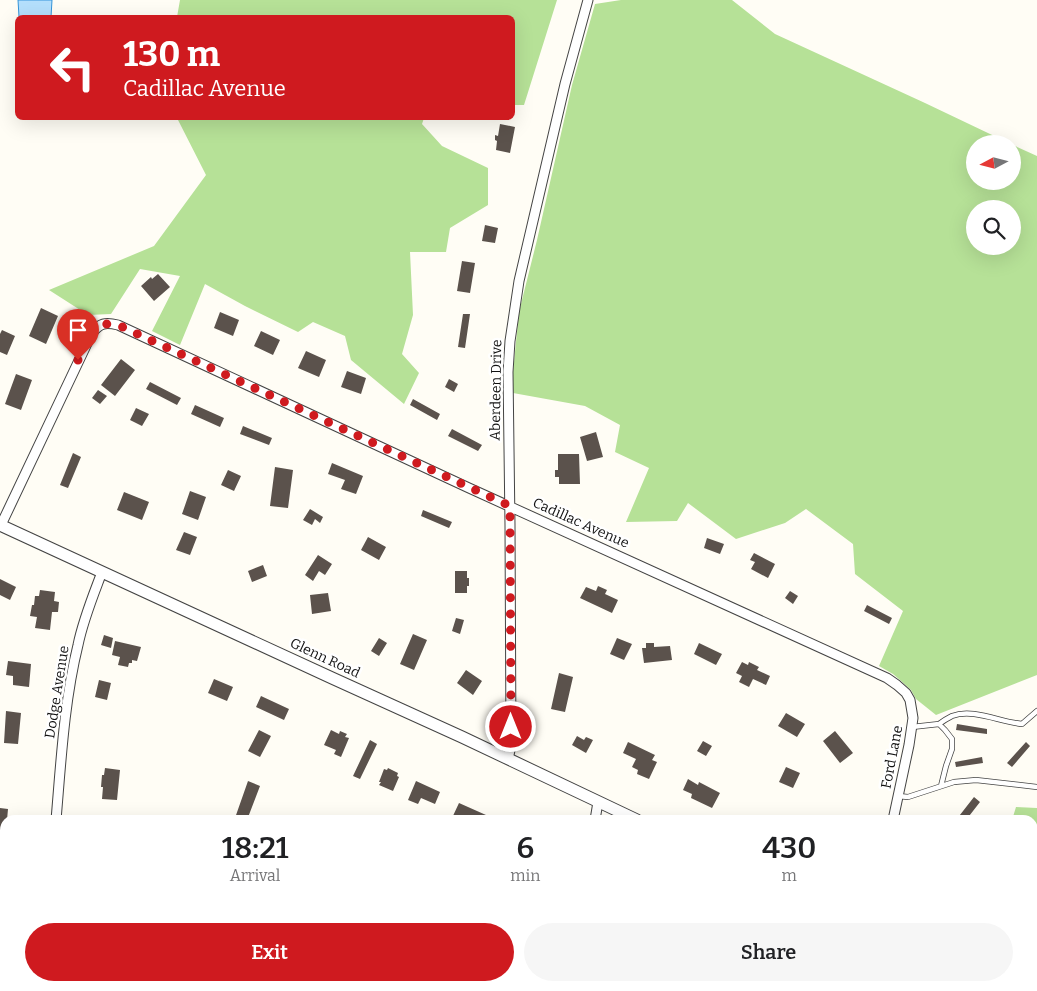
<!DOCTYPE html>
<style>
body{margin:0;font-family:Bitter,serif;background:#f6f6f6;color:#202124;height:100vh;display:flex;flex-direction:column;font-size:19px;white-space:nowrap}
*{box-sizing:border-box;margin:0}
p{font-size:16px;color:#757577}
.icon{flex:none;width:28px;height:28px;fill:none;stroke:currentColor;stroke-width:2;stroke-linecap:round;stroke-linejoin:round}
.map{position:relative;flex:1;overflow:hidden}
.sheet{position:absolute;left:0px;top:815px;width:1038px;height:176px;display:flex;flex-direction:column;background:#fff;border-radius:15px 15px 0 0;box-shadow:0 5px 20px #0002}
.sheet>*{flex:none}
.hud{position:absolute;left:15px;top:15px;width:500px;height:105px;border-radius:8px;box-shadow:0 5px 20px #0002;background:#cf1a1f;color:#fff;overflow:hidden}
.needle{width:32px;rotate:263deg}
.controls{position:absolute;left:966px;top:135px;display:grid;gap:10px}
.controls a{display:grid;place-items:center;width:55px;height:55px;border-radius:50%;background:#fff;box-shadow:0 5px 20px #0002;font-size:25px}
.pin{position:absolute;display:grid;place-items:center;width:42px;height:42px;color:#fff;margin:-51px -21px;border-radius:50% 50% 50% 0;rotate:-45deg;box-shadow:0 0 5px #0007}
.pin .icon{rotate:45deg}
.me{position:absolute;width:55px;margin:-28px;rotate:0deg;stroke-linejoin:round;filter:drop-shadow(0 0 4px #0008)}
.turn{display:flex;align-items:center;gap:18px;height:105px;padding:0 25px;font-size:22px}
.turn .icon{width:65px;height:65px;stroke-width:2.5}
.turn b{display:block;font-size:35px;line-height:42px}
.eta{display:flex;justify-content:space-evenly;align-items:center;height:85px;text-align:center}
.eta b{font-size:30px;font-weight:600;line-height:35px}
.action{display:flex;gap:10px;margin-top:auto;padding:10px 25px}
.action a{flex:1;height:58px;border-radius:30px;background:#cf1a1f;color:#fff;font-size:20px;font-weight:600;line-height:58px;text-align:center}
.action a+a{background:#f6f6f6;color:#202124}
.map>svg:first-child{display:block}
.forest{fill:#b6e197;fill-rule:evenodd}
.water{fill:#b4dffc;stroke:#3494d9}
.building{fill:#5b524c}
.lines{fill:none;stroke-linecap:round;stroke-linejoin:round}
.service-casing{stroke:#444;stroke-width:6}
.minor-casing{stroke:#444;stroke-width:11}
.tertiary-casing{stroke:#444;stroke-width:13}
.service{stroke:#fff;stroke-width:4.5}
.minor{stroke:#fff;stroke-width:9}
.tertiary{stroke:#fff;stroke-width:11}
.route{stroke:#cf1a1f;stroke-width:9;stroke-dasharray:0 16.2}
.labels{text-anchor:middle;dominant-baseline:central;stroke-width:5;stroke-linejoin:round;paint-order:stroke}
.street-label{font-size:14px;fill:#111;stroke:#fff}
</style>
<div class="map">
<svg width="1037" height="991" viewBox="0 0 1037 991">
<rect width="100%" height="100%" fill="#fffdf5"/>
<path class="forest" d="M180,0H557L524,105H513L512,18L177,17Z
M621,0H732L775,34L925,103L1011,144H975V181H1012L1013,145L1037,156V675L936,715L916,699L911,690L900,680L893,674L879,666L903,611L855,574L853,544L806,509L785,523L736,539L688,503L677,521L626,522L649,468L615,452L620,425L585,406L513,393V372L519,312L537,240L572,85L595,4ZM975,209H1012V246H975Z
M177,118H424L422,124L442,146L488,168V205L450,228L446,252H410L413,315L402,354L419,373L404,404L351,360L345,336L313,322L298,332L245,306L205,284L180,345L152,331L180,276L140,269L111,314L88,315L49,290L154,246L206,175Z
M1016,807L1037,808V918L1032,915V820H1012Z"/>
<path class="water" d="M18,0H52L51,17H19Z"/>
<path class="building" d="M500,124L515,127L510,153L496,150L497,141L495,140V135L498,136Z
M485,225L498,228L495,243L482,241Z
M462,261L475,263L470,293L457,291Z
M158,274L170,287L154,301L141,286L151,277L152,279Z
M41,308L58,316L46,344L29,336Z
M220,312L239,320L233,336L214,328Z
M463,314H470L465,348L458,347Z
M2,330L15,336L7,355L0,352V334Z
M261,331L280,340L273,355L254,346Z
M306,351L326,360L319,377L298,368Z
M121,359L135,370L115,396L101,385Z
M347,371L366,378L361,394L341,387Z
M16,374L32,380L21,410L5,404Z
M449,379L458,384L454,392L445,387Z
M150,382L181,398L177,405L146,389Z
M98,390L107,396L100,404L92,398Z
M413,399L440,414L437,420L410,405Z
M195,405L224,418L220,427L191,414Z
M136,408L149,414L142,426L130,420Z
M243,426L272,438L269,445L240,434Z
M452,429L482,445L478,451L448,436Z
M596,432L603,457L587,461L580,437Z
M73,453L81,457L68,488L60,485Z
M558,454H579L580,484H559V477H555V470H558Z
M332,463L363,476L356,494L341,489L345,480L328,474Z
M275,467L293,470L288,508L270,506Z
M228,470L241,476L234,491L221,485Z
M190,491L206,497L198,520L182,514Z
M124,492L149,502L142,520L117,510Z
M310,509L323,517L320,523L315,519L312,525L303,520Z
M423,510L452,522L449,528L421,516Z
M184,532L197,537L190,555L176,550Z
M368,537L386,547L379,560L361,550Z
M707,538L724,544L720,554L704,548Z
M754,553L775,564L768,578L751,569L755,562L750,560Z
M318,555L332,564L325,575L319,571L313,581L305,575Z
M263,565L267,576L252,582L248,571Z
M455,571H467V578H469V586H467V593H455Z
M0,579L16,587L10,600L0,595Z
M598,586L607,590L605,594L618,600L612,613L580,598L586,587L596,591Z
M40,590L55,592L54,601L59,602L58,612H52L50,630L35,628L37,617L30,616L32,605H34L35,596H39Z
M790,591L798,596L793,604L785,598Z
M328,593L331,611L312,614L310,595Z
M867,605L892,618L889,624L864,611Z
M456,618L464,620L460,634L452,631Z
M413,634L427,640L414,670L400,664Z
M104,635L113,638L111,648L101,645Z
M379,638L387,643L379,656L371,651Z
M617,638L632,644L624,660L610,654Z
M115,641L141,647L137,661L132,660V663H129L128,667L118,665L120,657L112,655Z
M646,643H654V647L670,646L672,660L644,663L642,648H646Z
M699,643L722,654L716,665L694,654Z
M8,661L31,664L29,687L13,685V676L6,675Z
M742,662L748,665L749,662L759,667L757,670L770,676L766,685L753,679L749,687L739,682L742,676L736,673Z
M466,670L482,681L473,695L457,683Z
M559,673L573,677L565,712L551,709Z
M214,679L233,687L227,701L208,693Z
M99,680L111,683L107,700L95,697Z
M261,696L289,709L284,720L256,707Z
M6,711L21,713L18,744L4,743Z
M786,713L805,724L797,737L778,726Z
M957,724L987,729V734L956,730Z
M259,730L271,736L260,757L248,751Z
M331,730L339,734L340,731L347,734L345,737L349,738L341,757L334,754L336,750L324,745Z
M835,731L853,753L840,763L823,741Z
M577,736L584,740L586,737L593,740L586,753L572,745Z
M370,740L377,744L360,779L353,776Z
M703,741L712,746L706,756L697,751Z
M628,742L655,755L652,760L657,762L649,779L637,774L638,770L632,767L636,759L623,753Z
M1026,742L1030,746L1012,767L1007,763Z
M982,757L983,763L956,767L955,762Z
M786,767L800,773L793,788L779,782Z
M105,768L120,770L117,800L102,799L103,787H101L102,775H104Z
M388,768L398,773L397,776L399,777L393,791L379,785L381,782H379L384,769L387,770Z
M688,779L698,785L699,782L720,793L712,808L691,798L692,794L683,790Z
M248,781L260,786L247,820H241L235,818Z
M416,781L440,792L435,804L421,798L418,804L408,800Z
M974,797L980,802L966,820H956Z
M459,803L486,815L484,820H457L452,818Z
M0,808L8,809L7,820H5L4,844L0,843Z
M759,815L772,820H757Z
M623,986H639V991H623Z
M660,986H681L680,991H659Z"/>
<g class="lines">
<g class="service-casing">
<path id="service" d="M939,724C943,721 948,718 952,716C973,708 1000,722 1022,724L1037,711
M912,727L939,724L945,730L952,739V749L946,766L941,786
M898,796L908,797L954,782L976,780L1037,787
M891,991L893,986"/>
</g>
<g class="minor-casing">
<path id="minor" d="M1,525L92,333C100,323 105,322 118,325L469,488L887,678L897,685L906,693L910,700L913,718L909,745L893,820
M508,759L511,746L510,525L508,372L510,341L519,281L565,84L588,0
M56,820C61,762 64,702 78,645C83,620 93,596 102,572
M595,820L598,802
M39,991V986
M574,991L575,986"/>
</g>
<g class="tertiary-casing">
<path id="tertiary" d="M0,525L332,678L462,737L637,820
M968,986L977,991"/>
</g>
<use href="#service" class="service"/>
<use href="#minor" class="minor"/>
<use href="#tertiary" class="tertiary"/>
</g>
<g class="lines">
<path class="route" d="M78,360C88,340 91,319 118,325L510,506L511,727"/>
</g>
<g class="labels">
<g class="street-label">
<text transform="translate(496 390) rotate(-89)">Aberdeen Drive</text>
<text transform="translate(581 523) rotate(24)">Cadillac Avenue</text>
<text transform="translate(325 658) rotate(25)">Glenn Road</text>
<text transform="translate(57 692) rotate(-81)">Dodge Avenue</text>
<text transform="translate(892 757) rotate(-79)">Ford Lane</text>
</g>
</g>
</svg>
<div class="controls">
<a><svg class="needle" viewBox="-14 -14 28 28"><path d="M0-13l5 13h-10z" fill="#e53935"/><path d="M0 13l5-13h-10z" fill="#757577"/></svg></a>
<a><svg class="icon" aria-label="search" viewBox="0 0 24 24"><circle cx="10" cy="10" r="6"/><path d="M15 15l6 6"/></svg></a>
</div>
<div class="pin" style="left:78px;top:360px;background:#d93025"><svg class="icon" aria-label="arrive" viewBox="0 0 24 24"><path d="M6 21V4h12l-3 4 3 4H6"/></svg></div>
<svg class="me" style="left:511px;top:727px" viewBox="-20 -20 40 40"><circle r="17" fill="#cf1a1f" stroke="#fff" stroke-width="3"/><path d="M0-11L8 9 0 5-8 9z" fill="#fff"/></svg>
<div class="hud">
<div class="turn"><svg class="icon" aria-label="left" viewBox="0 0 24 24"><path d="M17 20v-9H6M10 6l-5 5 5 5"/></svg><div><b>130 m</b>Cadillac Avenue</div></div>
</div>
<section class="sheet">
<div class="eta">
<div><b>18:21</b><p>Arrival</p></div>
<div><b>6</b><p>min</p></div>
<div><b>430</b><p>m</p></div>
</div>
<div class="action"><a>Exit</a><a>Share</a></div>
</section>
</div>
